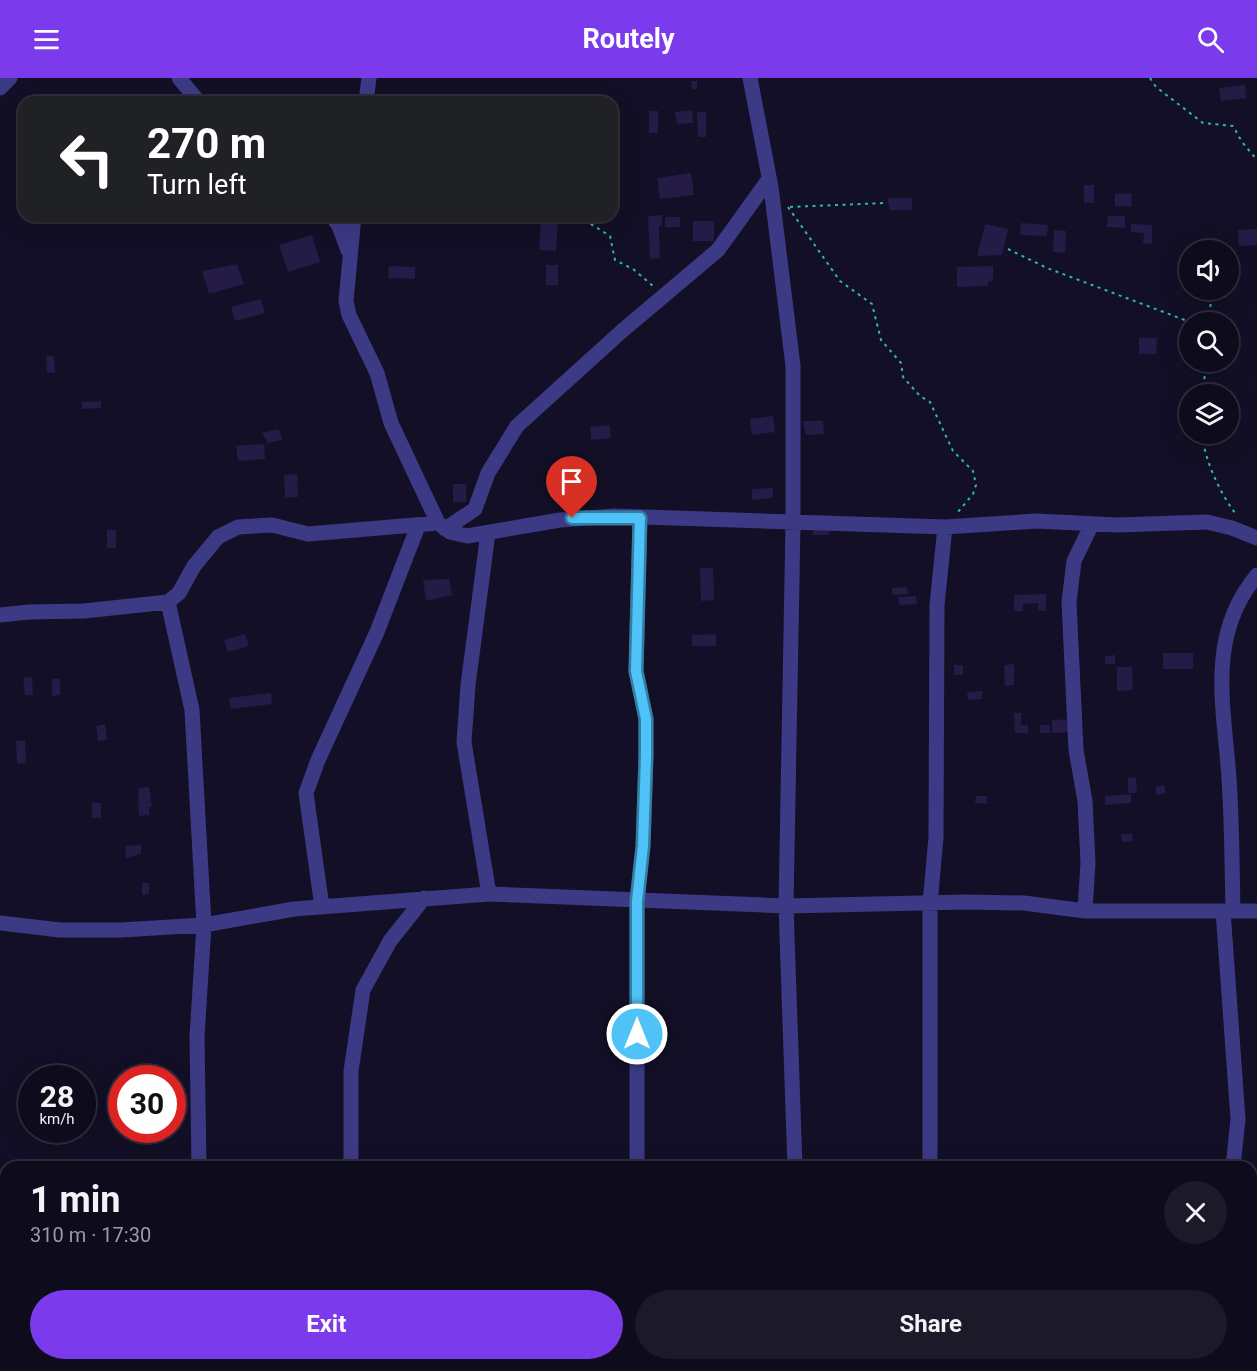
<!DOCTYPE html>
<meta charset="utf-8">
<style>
body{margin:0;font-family:Roboto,sans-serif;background:#1c1929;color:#f1f3f6;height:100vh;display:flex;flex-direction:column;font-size:22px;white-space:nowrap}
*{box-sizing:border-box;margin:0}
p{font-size:20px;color:#9b9ba3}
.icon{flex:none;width:33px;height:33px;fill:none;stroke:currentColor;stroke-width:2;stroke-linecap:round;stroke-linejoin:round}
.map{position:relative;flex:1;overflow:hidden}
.side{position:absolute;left:0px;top:1083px;width:1257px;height:210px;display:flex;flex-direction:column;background:#0e0b1c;border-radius:18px 18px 0 0;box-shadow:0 6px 24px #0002,0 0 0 2px #2e2b3b}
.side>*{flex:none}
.guide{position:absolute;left:18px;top:18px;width:600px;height:126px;border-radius:18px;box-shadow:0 6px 24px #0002,0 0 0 2px #2e2b3b;background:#202124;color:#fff;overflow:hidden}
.tools{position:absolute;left:1179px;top:162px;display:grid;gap:12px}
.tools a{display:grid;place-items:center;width:60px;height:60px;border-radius:50%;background:#0e0b1c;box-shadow:0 6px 24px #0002,0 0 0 2px #2e2b3b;font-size:30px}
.speed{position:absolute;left:18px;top:987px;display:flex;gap:12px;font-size:30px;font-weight:700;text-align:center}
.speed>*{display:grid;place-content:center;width:78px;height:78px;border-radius:50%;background:#0e0b1c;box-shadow:0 6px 24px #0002,0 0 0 2px #2e2b3b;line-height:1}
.speed small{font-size:15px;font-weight:400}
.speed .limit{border:9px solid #d22;background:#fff;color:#111}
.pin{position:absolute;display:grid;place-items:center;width:51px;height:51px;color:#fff;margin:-62px -26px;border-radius:50% 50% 50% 0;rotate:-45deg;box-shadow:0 0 6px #0007}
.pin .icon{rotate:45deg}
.me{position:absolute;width:66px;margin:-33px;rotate:0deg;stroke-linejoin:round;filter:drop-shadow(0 0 4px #0008)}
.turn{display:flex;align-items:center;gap:21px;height:126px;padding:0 30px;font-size:27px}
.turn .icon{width:78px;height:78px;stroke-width:2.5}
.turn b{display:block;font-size:42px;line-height:51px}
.round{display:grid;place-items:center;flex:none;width:63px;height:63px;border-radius:32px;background:#1c1929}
.head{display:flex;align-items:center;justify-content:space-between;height:102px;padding:0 30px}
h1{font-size:36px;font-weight:700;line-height:45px}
.primary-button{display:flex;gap:12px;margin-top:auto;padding:12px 30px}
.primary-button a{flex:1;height:69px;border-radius:36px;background:#7c3aed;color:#fff;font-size:24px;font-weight:700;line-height:69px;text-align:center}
.primary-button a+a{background:#1c1929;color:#f1f3f6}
header{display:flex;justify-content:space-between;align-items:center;height:78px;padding:0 30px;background:#7c3aed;color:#fff;font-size:27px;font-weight:700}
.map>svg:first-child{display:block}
.building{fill:#241b47}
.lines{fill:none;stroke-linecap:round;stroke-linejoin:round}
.path{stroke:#2fb8b0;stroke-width:2;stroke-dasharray:3 4.5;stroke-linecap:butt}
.minor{stroke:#3d3a85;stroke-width:15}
.route-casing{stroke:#337fa1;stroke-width:15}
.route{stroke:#4fc3f7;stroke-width:10}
</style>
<header><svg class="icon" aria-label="menu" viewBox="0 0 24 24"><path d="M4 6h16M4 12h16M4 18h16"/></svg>Routely<svg class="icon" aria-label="search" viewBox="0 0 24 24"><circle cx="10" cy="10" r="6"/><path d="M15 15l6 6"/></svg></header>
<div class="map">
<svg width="1257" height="1293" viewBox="0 0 1257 1293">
<rect width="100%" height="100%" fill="#130f26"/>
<path class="building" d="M691,3H697V11H692Z
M1245,7L1246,20L1221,23L1219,10Z
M692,32L693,45L677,46L675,34Z
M649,33H658V55H649Z
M697,34H706V59H698Z
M691,95L694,117L660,121L657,100Z
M1084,107H1094V125H1084Z
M1131,115L1132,128H1115V116Z
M887,120H912V132H890Z
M662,137V148H659L660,180L650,181L648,138Z
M541,138H558L556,173L539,172Z
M1108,138H1125V150L1107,149Z
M665,139H680V149H665Z
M693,143H714V163H693Z
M1021,145L1048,147L1047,158L1020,157Z
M985,146L1008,151L1002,177L977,178Z
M1131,146L1152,147V166L1143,165L1144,155L1131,154Z
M1257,151V167L1239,168L1238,152Z
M1054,152L1066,153L1065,175L1053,174Z
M312,157L320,184L288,194L279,167Z
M237,186L244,206L209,216L202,193Z
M546,187H558V207H546Z
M389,188L415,189V201L388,200Z
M993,188V203H988V208L957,209V189Z
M261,221L265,235L235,243L231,229Z
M1139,260H1157L1156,276H1139Z
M46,278H54L55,295H47Z
M101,323V330L82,331V324Z
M773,338L775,354L752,357L750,341Z
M803,343H823L824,356L806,357Z
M610,347L611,360L591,362L590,349Z
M279,351L282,362L268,365L262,355Z
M264,366L265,381L238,383L236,368Z
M297,396L298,419L285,420L284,397Z
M453,406H466V424H453Z
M773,410V420L752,422V411Z
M829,449V457H813V450Z
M107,452H116V470H107Z
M700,490H713L714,522L701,523Z
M449,501L452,517L426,523L423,502Z
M907,509L908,516L892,517V510Z
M1046,516V533H1038V525L1023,526V533H1014V517Z
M916,518L917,526L899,527L898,519Z
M245,556L249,568L228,574L224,562Z
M716,556V568H692V557Z
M1163,575H1193V591H1163Z
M1115,577V586H1105V578Z
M1014,586V607L1005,608L1004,587Z
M954,587H963V597H954Z
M1117,589H1132L1133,612L1117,613Z
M32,599L33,617H25L23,600Z
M52,601H60V617L52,618Z
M982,613V621L968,622L967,614Z
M271,615L272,626L231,631L229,620Z
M1014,635H1021V647H1028V655H1015Z
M1071,641L1072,654L1052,655V642Z
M105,646L107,662L98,663L96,648Z
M1040,647H1050V655H1040Z
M25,662L26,685L17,686L16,663Z
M1136,699L1137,715H1128V700Z
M1164,707L1166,715L1157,717L1155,709Z
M149,709L152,729H149V737L139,738L138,710Z
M1131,716V725L1105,727V718Z
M976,718H987V726L975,725Z
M92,725H101V740H92Z
M1121,756H1132L1133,763L1122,764Z
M141,767V776L126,780L125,768Z
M142,805H149V816L142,817Z"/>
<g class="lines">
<path class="path" d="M1150,0L1156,9L1203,45L1233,48L1242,64L1257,82
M788,129L840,203L872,226L881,262L901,285L903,299L920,318L930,324L953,373L973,393L976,407L973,416L958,434
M790,129L885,125
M578,138L610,158L615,182L633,191L653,208
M1008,171L1047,190L1190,244
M1210,244L1211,212
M1203,316L1206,284
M1202,356C1205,383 1219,413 1235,435"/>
<path class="minor" d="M179,0L199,24
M750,0L771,109L793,288V446L786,828L795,1089
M0,10L10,0
M366,24L369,0
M332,138L339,148L348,172
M354,138L346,223L349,237L377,295L391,345L438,445L450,454L467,458L560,442L614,438L945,449L1037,443L1117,447L1207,444L1232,450L1257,460
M445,451L475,431L488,395L517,348L622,253L718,172L769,101
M488,455L468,607L464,664L489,816
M168,524L192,632L204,847L197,959L199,1089
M0,537L29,534L84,533L168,524L179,515L194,488L218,459L238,449L272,447L308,456L438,445
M322,829L306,715L318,682L377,554L418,448
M1085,833L1088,785L1085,723L1076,672L1069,524L1074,483L1092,446
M1223,833L1238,1041L1233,1089
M1233,833C1232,789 1232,744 1229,700C1224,628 1206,558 1257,497
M0,845L60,852H121L204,847L294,831L489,816L786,828L965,824L1024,825L1085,833H1257
M351,1089V993L363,912L390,863L424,820
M637,1089V823L643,768L646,678V641L636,593L640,440
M930,1089V826L936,759L937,527L945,449
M1251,1182L1257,1181
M0,1210H6
M209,1287L210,1293
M345,1287L346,1293
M652,1287L653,1293
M801,1293V1287
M929,1293V1287
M1242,1293V1287"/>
</g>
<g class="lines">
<g class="route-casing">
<path id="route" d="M572,440H640L636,593L646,641V678L643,768L637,823V956"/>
</g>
<use href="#route" class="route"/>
</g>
</svg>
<div class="tools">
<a><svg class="icon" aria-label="sound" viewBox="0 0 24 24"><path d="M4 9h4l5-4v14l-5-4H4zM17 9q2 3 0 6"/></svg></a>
<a><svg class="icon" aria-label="search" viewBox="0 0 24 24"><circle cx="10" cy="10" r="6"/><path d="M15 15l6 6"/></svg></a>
<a><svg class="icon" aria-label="layers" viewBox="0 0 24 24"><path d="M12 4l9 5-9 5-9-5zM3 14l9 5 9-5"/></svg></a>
</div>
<div class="speed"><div>28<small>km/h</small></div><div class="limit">30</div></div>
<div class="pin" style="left:572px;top:440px;background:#d93025"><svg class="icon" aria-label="arrive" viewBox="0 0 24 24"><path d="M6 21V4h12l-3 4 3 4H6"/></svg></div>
<svg class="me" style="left:637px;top:956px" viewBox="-20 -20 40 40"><circle r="17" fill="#4fc3f7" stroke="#fff" stroke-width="3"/><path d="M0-11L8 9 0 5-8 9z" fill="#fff"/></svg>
<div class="guide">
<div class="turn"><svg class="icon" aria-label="left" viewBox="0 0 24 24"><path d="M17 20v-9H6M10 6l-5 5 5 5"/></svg><div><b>270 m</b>Turn left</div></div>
</div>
<section class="side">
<div class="head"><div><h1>1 min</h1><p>310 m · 17:30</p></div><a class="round"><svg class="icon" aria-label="close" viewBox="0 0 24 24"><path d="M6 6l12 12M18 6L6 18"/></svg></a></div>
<div class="primary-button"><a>Exit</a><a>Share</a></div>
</section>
</div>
